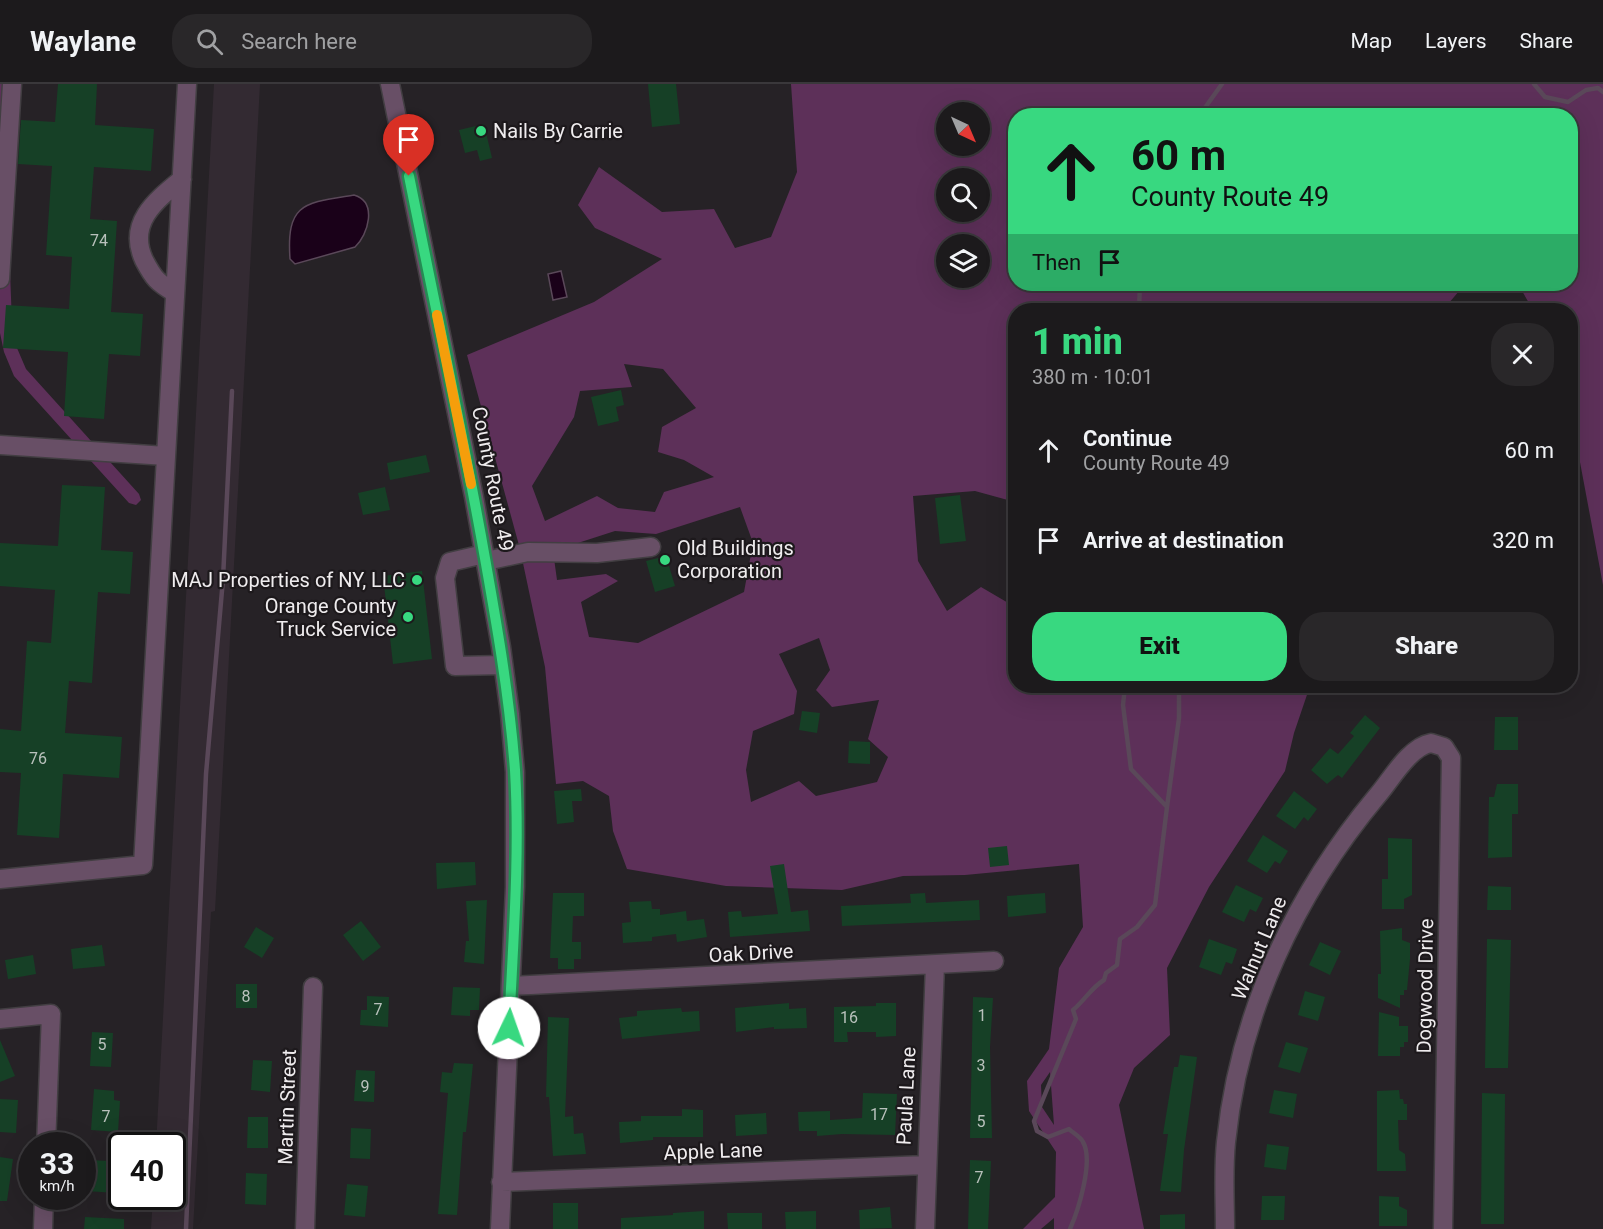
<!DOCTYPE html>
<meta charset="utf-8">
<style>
body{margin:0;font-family:Roboto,sans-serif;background:#292729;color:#f1f3f6;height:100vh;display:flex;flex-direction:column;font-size:22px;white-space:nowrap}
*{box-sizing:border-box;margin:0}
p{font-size:20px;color:#a0a1a3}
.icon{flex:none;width:33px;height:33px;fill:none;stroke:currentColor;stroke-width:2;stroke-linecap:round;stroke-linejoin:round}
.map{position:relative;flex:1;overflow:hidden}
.panel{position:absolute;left:1008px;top:219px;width:570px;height:390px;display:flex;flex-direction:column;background:#1c1a1c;border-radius:24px;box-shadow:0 6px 24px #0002,0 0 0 2px #3a383b}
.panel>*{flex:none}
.guide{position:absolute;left:1008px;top:24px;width:570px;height:183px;border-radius:24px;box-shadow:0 6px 24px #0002,0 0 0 2px #3a383b;background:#38d880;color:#111;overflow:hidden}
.needle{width:39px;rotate:136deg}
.controls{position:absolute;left:936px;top:18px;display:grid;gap:12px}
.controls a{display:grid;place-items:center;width:54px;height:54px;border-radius:50%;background:#1c1a1c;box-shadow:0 6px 24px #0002,0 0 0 2px #3a383b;font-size:30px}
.speed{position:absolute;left:18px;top:1048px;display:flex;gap:12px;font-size:30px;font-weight:700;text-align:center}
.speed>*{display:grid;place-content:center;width:78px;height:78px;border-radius:50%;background:#1c1a1c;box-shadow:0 6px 24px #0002,0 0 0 2px #3a383b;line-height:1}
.speed small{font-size:15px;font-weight:400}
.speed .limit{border:3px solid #111;border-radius:9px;background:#fff;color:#111}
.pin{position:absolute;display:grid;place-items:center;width:51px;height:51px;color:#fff;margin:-62px -26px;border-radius:50% 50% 50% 0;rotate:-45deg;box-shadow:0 0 6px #0007}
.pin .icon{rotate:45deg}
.me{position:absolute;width:66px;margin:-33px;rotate:3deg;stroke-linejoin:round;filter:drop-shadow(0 0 4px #0008)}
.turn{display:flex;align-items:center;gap:21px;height:126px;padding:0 24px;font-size:27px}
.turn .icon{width:78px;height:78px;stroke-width:2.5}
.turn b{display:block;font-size:42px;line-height:51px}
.then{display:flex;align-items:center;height:57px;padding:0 24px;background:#0003;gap:12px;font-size:22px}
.round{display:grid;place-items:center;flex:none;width:63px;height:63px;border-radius:24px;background:#292729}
.headline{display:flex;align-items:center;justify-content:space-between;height:102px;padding:0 24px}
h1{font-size:36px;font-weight:800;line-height:45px;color:#38d880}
.cta{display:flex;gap:12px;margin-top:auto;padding:12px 24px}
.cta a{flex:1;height:69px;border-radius:24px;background:#38d880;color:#111;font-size:24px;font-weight:800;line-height:69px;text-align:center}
.cta a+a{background:#292729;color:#f1f3f6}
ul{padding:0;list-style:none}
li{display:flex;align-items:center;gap:18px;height:90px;padding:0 24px}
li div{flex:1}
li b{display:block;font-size:22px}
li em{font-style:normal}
header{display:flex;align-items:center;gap:36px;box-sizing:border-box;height:84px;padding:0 30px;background:#1c1a1c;border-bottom:2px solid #3a383b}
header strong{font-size:28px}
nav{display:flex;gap:33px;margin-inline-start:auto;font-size:21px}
.search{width:420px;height:54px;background:#292729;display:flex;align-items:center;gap:15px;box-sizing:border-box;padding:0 21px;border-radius:24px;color:#a0a1a3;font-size:22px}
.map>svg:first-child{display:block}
.built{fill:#332a32}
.green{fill:#5d3059;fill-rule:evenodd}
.water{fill:#1a0119;stroke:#5a4859;stroke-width:1.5}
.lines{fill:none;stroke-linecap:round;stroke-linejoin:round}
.stream{stroke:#5a4859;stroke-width:4.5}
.building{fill:#164026}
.minor-casing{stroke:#423e42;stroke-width:21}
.minor{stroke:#684f66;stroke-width:18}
.route-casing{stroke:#248c53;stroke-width:15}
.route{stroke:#38d880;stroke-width:10}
.slow{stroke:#f59e0b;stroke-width:10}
.poi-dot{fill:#38d880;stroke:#1d191c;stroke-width:2}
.labels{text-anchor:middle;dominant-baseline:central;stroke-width:4.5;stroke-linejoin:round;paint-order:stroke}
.number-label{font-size:16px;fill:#b9c1bc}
.poi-label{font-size:20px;fill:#efecee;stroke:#1d191c;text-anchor:start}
.street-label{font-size:20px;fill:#efecee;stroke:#1d191c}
</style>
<header>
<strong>Waylane</strong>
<div class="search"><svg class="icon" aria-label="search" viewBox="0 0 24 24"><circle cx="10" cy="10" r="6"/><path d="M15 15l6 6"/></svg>Search here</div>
<nav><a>Map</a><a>Layers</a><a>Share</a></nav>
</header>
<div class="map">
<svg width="1603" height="1145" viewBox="0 0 1603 1145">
<rect width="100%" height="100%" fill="#262226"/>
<path class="built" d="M214,0H260L229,573L215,827L211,828L193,1145H151L153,1113H172V1062H156Z"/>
<path class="green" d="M0,0H3L12,240L17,264L26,285L139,410L141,416L136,421L129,419L14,292L4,268L0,249Z
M791,0H1603V501L1571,330L1570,226H1533L1518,200H1570V32H1016V200H1465L1443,226H1016L1015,418L975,407L913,412L918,477L947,527L981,503L1010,520L1009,490L1015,486L1016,602H1310L1294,649L1285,687L1209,803L1167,884L1170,951L1134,984L1119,1021L1144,1145H1054V1134L1041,1145H1023L1055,1113L1056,1068L1029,1027L1027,997L1049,965L1059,884L1083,843L1079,780L965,791L903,792L842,806L726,802L627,785L613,747L609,712L583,697L556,700L545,583L520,465L467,271L594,218L662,175L595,144L578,121L599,83L662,128L714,125L735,164L771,153L797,88ZM946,28H980V62H946ZM946,94H980V128H946ZM946,160H980V194H946ZM624,280L663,285L696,324L662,343L658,368L684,376L714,393L664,408L655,428L618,424L597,412L545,437L532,402L574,333L580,307L632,303ZM740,423L753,459L744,508L638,559L589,553L581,518L618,497L606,490L557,496L553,467L615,447L656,450ZM819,554L830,586L816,606L832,623L879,616L868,655L888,673L877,698L816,712L799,697L751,718L746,686L753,647L794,630L797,607L779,570ZM1050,988L1054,1041L1042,1023L1041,1001Z"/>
<path class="water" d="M354,111C378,118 368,151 355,163L295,180L290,175C286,118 305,119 354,111Z
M561,187L567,213L553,216L548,190Z"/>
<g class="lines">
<path class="stream" d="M1534,0L1545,13L1568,18L1586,6L1598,4L1603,8
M1199,32L1222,0
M1139,226L1140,200
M1167,723L1179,634V602
M186,1145L206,690L223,495L232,307
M1070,1145C1078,1127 1094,1077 1083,1058C1081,1053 1073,1049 1069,1045L1048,1053L1037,1047L1034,1037L1076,935L1073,926C1085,916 1091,904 1104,896L1106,889L1117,881L1120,855L1137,843L1155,821L1167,723L1131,685L1123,621L1125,602"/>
</g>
<path class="building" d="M58,0H97L95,41L154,45L151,87L94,83L90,135L117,137L111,228L143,230L140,272L109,270L104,335L64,332L68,268L3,264L6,221L69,225L72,173L46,171L52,82L18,80L21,36L55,38Z
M648,0H676L680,40L652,43Z
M484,40L492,74L480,77L477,66L465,69L459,46Z
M621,306L624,321L616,323L619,337L598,342L591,313Z
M426,371L430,388L390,396L387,379Z
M62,401L105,403L101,466L133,468L130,510L98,508L92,599L69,597L65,649L122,653L119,694L63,690L59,754L17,751L21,689L0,688V645L21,647L27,557L51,559L55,506L0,502V459L58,462Z
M385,403L390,426L363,431L358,409Z
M960,411L966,457L940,460L935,414Z
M666,472L675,502L655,508L646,477Z
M422,487L432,575L393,580L383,492Z
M802,627L820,629L817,649L799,646Z
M1365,631L1380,644L1342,694L1338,691L1327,700L1311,686L1330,664L1338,670L1354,652L1350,649Z
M1495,633H1518V666H1494Z
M849,657L870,658V680L848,679Z
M1497,700H1518V730H1512V773L1488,774L1489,713H1494Z
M581,705L582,717H572L574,738L557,740L554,707Z
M1294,707L1317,725L1308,737L1304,733L1295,745L1276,732Z
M1263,751L1288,767L1280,780L1275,777L1267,789L1247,777Z
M1388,754L1412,755V811L1404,815V825H1382V795H1388Z
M1007,762L1009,781L990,783L988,764Z
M475,778L476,801L437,805L436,779Z
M784,780L791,828L808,826L810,847L730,853L728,828L741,827L742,833L778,830L770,782Z
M1236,801L1263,814L1256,828L1250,825L1244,838L1222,828Z
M1488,802L1511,803V826H1487Z
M553,809H584V832H573L572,858H581V875H574V885H558V874H550Z
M925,809L926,819L979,816L980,836L842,842L841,822L911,819L910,810Z
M1045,809L1046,829L1008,833L1007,812Z
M487,816L484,880L464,878L466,857H469L466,817Z
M651,817L652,825H660V831L686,827L687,837L704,835L707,853L677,858L676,850L652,853V857L623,859L622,839L631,838L629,818Z
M361,837L381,863L363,877L343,851Z
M256,843L274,854L262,874L244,863Z
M1402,844V856L1410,859V875L1407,906H1404V911H1400V924L1378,914V890H1381L1380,847Z
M1209,855L1237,865L1232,880L1226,878L1221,891L1199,883Z
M1487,855L1511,856L1508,984H1485Z
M1320,858L1341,867L1330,891L1309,881Z
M102,861L105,882L73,885L71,865Z
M33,871L36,890L8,895L5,876Z
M236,900H257V924H236Z
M453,903L480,904L479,926H470V932L451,931Z
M1305,907L1325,913L1318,937L1298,931Z
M367,912L389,913L388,943L360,941L361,926H367Z
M973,913L993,914L990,963L992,1054H970Z
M789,919V925L806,924L807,944L774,945V943L736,948L735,924Z
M876,919H896V952L876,953V948H847L848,958H834V923L876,922Z
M681,924L682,928L699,927L700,947L622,955L619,934L637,932V927Z
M1379,928L1399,933V942H1408V958H1404V963H1400V972H1378Z
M548,933L569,934L565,1033L573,1032L574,1050L583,1049L586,1070L553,1072L549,1013H546Z
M92,948L113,949L111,983L90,982Z
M0,956L15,992L0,998Z
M1286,958L1308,964L1300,989L1278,983Z
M1180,971L1197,973L1184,1066L1181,1108L1160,1107L1168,1050H1163L1174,983H1178Z
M253,976L272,977L270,1008L251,1006Z
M454,979L473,980L466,1048H463L457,1131L438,1130L448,1009L440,1008L442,988L452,989Z
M356,986L375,987L374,1018L354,1017Z
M94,1005L114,1007V1016L120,1017L118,1048L91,1046Z
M1274,1006L1297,1010L1293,1034L1269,1029Z
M1399,1006L1400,1015H1403L1404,1020H1407V1036H1398L1399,1066L1405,1070L1406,1087H1377V1007Z
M863,1009L897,1010L895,1051L842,1050L817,1052V1047H799L798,1028L830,1027V1036L862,1034Z
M1482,1009L1505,1010L1504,1140H1481Z
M0,1015L18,1016L16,1049L0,1048Z
M682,1025L703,1026V1053H653V1056L620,1059L619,1038L641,1037V1032H682Z
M766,1029L767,1050L736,1052L735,1031Z
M248,1033H268V1064H247Z
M351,1044L371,1045L370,1075L350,1074Z
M1267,1060L1289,1063L1286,1086L1264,1083Z
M0,1073L13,1075L7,1117H0Z
M87,1076L110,1077L109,1094H117L116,1109L86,1107Z
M970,1076L991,1077L988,1145H968Z
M246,1089L267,1090L266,1121L245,1120Z
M347,1100L368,1102L365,1133L344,1131Z
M1262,1112H1285L1284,1136H1261Z
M1379,1112L1399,1113V1122L1407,1126V1142H1379Z
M553,1119H578V1145H553Z
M890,1123L892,1144L860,1145L859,1126Z
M704,1127V1145H621V1134L673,1131V1129Z
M816,1127V1145H786L785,1128Z
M727,1129H762V1145H728Z
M1185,1130V1145H1160V1131Z
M85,1133L124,1135V1145H84Z"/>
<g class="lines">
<g class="minor-casing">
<path id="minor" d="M390,0L474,413L501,563L510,630L515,688V803L500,1145
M0,195L12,0
M175,209C157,198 154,195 144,176C127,139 155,117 182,95
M0,361L166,372
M484,470L450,478L445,494L455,582L503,581
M486,477L528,468L597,469L651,463
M0,795L143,781L187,0
M511,902L994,877
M0,935L51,930L46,1062
M501,1098L926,1081
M43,1145L44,1113
M305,1145L313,903
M925,1145L935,881
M1225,1145C1225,1116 1223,1087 1226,1058C1239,930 1295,810 1377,712C1391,696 1409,663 1431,659L1444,663L1451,674L1443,1145"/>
</g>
<use href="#minor" class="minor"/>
</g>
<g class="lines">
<g class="route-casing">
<path id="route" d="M409,92C433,212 459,332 481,452C495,530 509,607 515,686C520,771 513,859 509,944"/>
</g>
<use href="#route" class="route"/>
<path class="slow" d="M437,231L471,400"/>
</g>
<g class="poi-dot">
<circle cx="481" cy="47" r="6"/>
<circle cx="665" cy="476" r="6"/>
<circle cx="417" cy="496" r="6"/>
<circle cx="408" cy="533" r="6"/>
</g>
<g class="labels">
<g class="number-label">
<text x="99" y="156">74</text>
<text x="38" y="674">76</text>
<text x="246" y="912">8</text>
<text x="378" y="925">7</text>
<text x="982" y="931">1</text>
<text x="849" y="933">16</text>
<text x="102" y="960">5</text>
<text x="981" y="981">3</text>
<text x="365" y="1002">9</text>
<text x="879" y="1030">17</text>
<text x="106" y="1032">7</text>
<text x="981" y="1037">5</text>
<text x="979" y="1093">7</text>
</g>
<g class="poi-label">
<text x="493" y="47">Nails By Carrie</text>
<text x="677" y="464">Old Buildings<tspan x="677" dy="23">Corporation</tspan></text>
<text x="405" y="496" text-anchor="end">MAJ Properties of NY, LLC</text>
<text x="396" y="522" text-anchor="end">Orange County<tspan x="396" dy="23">Truck Service</tspan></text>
</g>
<g class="street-label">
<text transform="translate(493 395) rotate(79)">County Route 49</text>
<text transform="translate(1259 864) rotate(-67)">Walnut Lane</text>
<text transform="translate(751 869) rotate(-3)">Oak Drive</text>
<text transform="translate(1425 902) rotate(-89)">Dogwood Drive</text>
<text transform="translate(906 1012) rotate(-87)">Paula Lane</text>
<text transform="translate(287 1023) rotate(-88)">Martin Street</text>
<text transform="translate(713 1067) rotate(-2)">Apple Lane</text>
</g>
</g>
</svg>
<div class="controls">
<a><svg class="needle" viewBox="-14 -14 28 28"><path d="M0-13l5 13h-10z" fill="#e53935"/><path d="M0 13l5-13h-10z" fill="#a0a1a3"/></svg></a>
<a><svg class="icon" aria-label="search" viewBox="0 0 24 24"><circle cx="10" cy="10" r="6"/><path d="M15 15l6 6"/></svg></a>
<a><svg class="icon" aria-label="layers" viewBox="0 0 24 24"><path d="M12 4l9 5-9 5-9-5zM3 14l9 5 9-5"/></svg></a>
</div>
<div class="speed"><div>33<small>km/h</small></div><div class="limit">40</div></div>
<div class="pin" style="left:409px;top:92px;background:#d93025"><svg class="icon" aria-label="arrive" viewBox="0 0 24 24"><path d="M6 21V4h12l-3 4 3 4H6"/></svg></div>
<svg class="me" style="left:509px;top:944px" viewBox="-20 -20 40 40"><circle r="19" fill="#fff"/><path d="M0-13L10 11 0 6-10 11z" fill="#38d880"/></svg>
<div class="guide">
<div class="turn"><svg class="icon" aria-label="ahead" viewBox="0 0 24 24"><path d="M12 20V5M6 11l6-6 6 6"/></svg><div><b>60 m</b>County Route 49</div></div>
<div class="then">Then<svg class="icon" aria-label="arrive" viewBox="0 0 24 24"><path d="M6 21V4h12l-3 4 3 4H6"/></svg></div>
</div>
<section class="panel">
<div class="headline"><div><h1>1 min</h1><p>380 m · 10:01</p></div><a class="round"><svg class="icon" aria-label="close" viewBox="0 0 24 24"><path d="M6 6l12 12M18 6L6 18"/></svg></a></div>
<ul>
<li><svg class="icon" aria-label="ahead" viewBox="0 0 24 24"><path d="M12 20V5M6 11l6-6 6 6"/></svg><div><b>Continue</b><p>County Route 49</p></div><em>60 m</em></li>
<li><svg class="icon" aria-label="arrive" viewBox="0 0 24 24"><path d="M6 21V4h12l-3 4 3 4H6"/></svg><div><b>Arrive at destination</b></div><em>320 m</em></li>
</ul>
<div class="cta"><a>Exit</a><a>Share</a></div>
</section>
</div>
